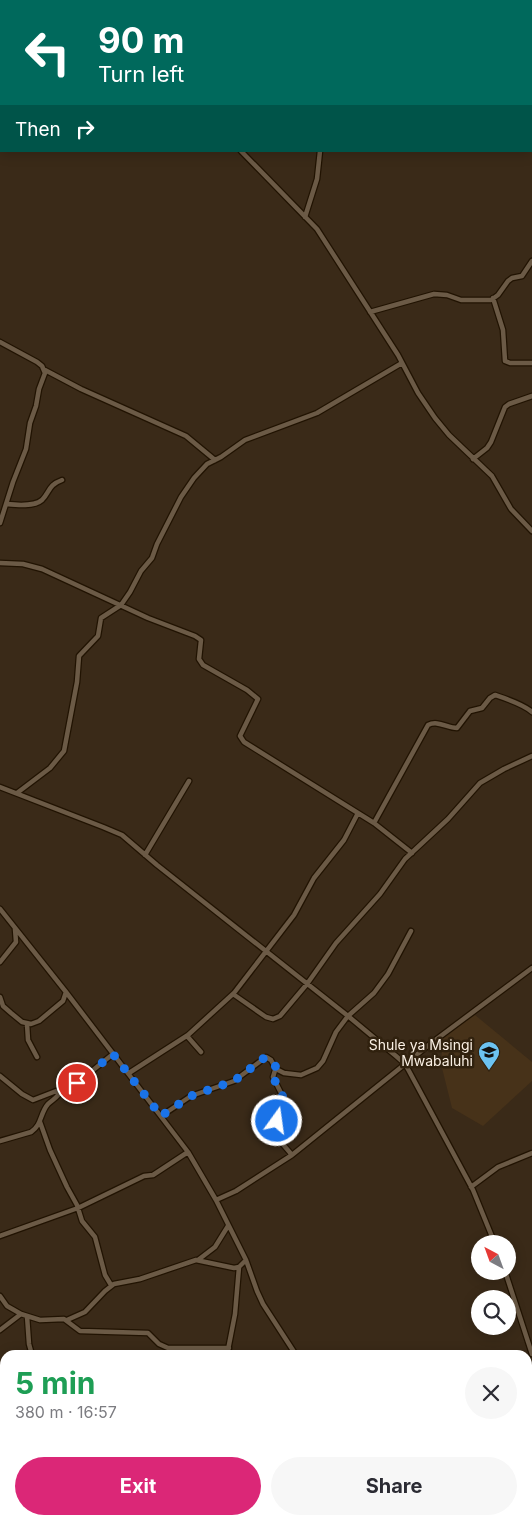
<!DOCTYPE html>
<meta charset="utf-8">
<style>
body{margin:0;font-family:Inter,sans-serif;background:#f7f7f7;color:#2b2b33;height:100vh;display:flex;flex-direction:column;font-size:19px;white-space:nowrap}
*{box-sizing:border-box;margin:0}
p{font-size:16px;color:#7c7c81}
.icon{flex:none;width:28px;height:28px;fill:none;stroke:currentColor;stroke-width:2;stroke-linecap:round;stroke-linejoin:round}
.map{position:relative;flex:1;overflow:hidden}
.panel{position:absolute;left:0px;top:1350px;width:532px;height:175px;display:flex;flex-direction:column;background:#fff;border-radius:15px 15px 0 0;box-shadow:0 2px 12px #0003}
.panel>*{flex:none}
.banner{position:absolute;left:0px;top:0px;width:532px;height:152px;box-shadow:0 2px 12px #0003;background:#00695c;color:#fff;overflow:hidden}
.needle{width:32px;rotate:319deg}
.fabs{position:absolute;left:471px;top:1235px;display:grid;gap:10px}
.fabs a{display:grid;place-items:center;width:45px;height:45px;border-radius:50%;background:#fff;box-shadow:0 2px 12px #0003;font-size:25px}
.pin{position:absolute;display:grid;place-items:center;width:42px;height:42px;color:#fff;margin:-21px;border:2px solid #fff;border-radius:50%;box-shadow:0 1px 5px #0007}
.me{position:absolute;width:55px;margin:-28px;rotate:14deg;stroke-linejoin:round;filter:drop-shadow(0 0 4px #0008)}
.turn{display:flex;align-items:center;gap:18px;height:105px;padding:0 15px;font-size:22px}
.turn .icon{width:65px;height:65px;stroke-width:2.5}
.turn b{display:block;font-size:35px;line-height:42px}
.then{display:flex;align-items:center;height:48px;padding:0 15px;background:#0003;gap:10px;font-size:19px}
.round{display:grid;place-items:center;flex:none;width:52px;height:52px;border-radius:26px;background:#f7f7f7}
.head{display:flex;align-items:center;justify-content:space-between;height:85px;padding:0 15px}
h1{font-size:30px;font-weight:700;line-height:38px;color:#1e9e55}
.primary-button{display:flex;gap:10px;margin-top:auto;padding:10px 15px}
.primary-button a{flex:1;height:58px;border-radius:30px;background:#db2777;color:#fff;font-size:20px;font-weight:700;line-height:58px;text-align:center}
.primary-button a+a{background:#f7f7f7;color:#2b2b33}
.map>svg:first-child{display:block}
.built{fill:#473219}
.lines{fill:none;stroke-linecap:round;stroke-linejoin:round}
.minor-casing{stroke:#211302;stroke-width:7}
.minor{stroke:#6b5a46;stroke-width:4.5}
.route{stroke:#1a73e8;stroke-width:9;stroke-dasharray:0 16.2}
.labels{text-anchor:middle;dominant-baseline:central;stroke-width:5;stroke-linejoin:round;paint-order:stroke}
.poi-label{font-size:14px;fill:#faf0e4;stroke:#30210e;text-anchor:end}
</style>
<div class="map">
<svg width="532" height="1525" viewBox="0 0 532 1525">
<rect width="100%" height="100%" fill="#3a2a18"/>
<path class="built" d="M475,1015L532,1062V1081L483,1126L452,1108L441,1064L443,1035Z"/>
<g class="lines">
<g class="minor-casing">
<path id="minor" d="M390,0L391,1
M366,1L371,0
M0,37H1
M531,127H532
M241,151L317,229L398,355L418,393L435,418L449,435L492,476L511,509L532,531
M305,217L317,179L320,151
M493,298L503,330L505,361L510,363H532
M370,312L434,294L447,295L461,300H491L498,295L508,281L512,278L522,276L532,261
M0,342L37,362L42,366L45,373L39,389L36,406L30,423L26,449L13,482L0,523
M45,370L81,389L186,436L215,460
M473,459L487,448L491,442L505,407L509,404L532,396
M6,504C16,505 34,507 42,500C50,492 48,485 62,480
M0,563L23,564L42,569L148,618L195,636L201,640L199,659L203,665L247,690L258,699L240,736L244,742L374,823L412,853
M0,787L103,827L122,835L157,865L348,1016L396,1056L405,1064L409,1071L473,1190L495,1244
M17,793L50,768L64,751L77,682L79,656L98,636L101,618L121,605L130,592L141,571L152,558L157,544L181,497L194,478L207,464L221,457L245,440L317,413L402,363
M374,823L428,725C438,720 447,728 457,728L470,711L482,708L490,698L495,695C507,699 523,704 532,712
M145,855L189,781
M0,909L66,992L188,1152L216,1200L246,1260L257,1291L263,1304L296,1355
M0,962L16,942L15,929
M233,994L266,1017L273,1019L280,1016L307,984L336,943L380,894L405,859L448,819L480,783L504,769L532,756
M0,997L3,1006L11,1013L22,1022L31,1024L39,1021L63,1001L66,992
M27,1024L28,1040L37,1057
M187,1036L201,1052
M276,1067L273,1077L284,1099L274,1111L278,1120L273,1130L275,1135L292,1155
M129,1073L188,1035L234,993L294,915L314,878L344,840L358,813
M0,1076L22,1094L33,1100L77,1083L113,1054
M161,1116L191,1096L234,1081L266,1057L271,1060L276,1069L284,1073L301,1075L317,1068L323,1061L336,1032L348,1016L374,993L388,974L411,931
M40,1122L50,1150L67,1187L77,1205L82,1221L95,1237L105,1275L111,1285
M0,1141L31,1132C42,1125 40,1113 48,1104C53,1099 59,1097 62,1089
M471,1187L498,1167L532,1153
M216,1200L236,1191L292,1155L430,1044L532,968
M0,1236L78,1208L144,1176L153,1175L188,1152
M198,1260L215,1247L228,1226
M505,1271L532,1354
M0,1296L7,1306L21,1314L40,1320L64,1319L80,1331L148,1333L159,1344L168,1348H229
M27,1316L29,1344L32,1355
M67,1320L85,1312L105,1291L114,1284L140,1279L196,1260L234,1268L239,1267L246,1260
M0,1330L21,1314
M227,1355L235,1314L239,1267
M528,1464H532
M100,1520L104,1525
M167,1520L172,1525
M389,1520L390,1525
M117,1525L121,1520"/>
</g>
<use href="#minor" class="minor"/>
</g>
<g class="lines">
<path class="route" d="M77,1083L113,1054L161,1116L191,1096L234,1081L264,1058H268L276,1067L273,1077L283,1097L274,1111L277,1121"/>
</g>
<defs>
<g id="school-pin" transform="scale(1.125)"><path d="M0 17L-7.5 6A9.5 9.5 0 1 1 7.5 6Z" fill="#6cc3f2" stroke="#30210e"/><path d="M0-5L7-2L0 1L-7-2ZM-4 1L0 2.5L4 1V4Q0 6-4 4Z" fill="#111"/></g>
</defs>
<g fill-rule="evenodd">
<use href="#school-pin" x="489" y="1052"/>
</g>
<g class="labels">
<g class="poi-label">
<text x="473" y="1044">Shule ya Msingi<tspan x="473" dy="16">Mwabaluhi</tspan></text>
</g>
</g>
</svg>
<div class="fabs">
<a><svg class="needle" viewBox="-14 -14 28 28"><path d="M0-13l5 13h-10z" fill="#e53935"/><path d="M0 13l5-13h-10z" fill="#7c7c81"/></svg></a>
<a><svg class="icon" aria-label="search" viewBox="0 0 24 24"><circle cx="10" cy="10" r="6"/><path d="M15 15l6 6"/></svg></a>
</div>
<div class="pin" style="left:77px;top:1083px;background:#d93025"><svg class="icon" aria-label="arrive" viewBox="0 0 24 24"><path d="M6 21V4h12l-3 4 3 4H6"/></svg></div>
<svg class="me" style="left:277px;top:1121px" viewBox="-20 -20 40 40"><circle r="17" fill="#1a73e8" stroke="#fff" stroke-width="3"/><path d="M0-11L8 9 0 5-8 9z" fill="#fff"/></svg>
<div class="banner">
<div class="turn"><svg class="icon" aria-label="left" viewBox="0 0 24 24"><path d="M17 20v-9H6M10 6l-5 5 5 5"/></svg><div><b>90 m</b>Turn left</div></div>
<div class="then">Then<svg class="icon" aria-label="right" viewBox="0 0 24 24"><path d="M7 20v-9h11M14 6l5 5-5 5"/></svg></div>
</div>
<section class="panel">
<div class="head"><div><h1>5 min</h1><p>380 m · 16:57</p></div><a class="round"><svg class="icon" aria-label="close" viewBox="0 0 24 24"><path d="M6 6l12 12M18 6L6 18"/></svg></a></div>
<div class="primary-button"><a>Exit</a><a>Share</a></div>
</section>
</div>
